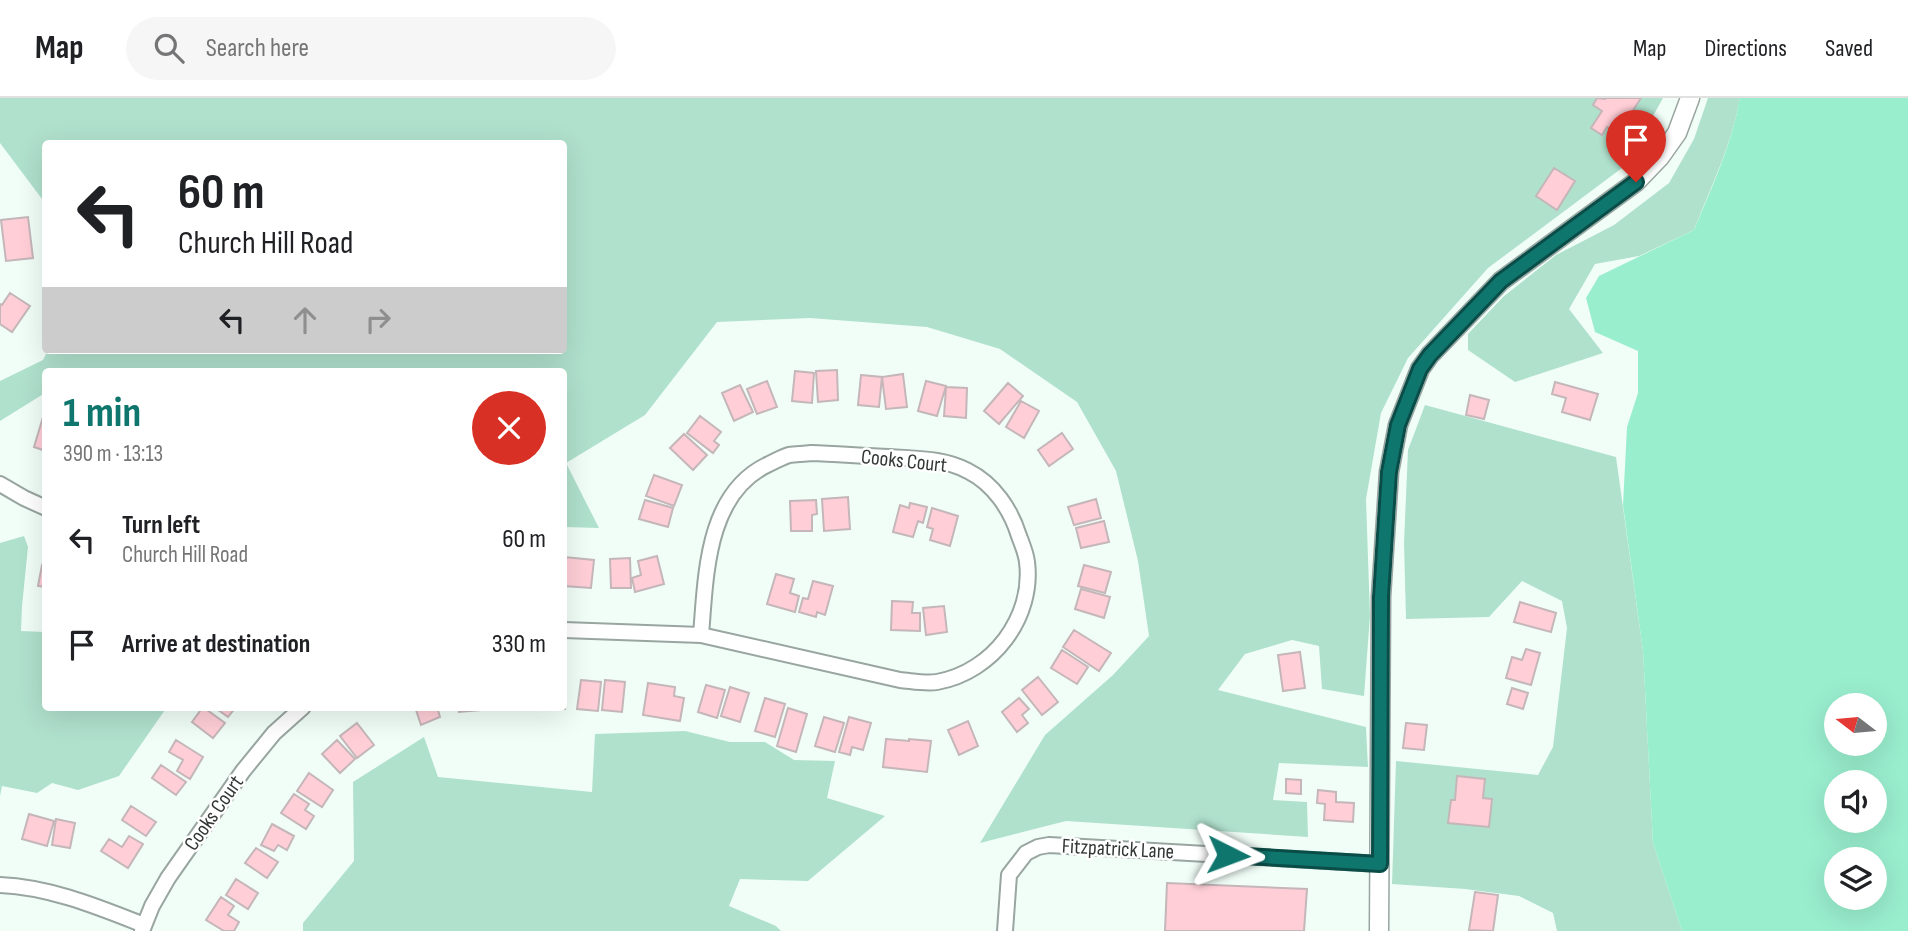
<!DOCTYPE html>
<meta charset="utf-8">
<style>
body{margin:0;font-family:"Sofia Sans Condensed",sans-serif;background:#f6f6f6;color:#202124;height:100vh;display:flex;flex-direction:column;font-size:26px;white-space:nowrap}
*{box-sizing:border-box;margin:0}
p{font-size:23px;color:#757577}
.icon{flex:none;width:38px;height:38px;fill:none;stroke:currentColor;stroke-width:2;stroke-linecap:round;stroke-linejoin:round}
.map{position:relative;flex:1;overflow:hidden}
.sheet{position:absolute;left:42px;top:270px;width:525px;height:343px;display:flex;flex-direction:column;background:#fff;border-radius:7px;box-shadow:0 7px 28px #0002}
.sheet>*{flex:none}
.hud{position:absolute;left:42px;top:42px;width:525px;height:214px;border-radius:7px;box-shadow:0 7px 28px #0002;background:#fff;color:#202124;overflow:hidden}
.needle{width:46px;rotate:286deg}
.fabs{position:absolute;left:1824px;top:595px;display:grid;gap:14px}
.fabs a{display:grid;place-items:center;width:63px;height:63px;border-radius:50%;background:#fff;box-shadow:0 7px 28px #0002;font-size:35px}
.pin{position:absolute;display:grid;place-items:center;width:60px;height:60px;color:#fff;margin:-72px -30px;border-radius:50% 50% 50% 0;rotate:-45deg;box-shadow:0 0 7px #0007}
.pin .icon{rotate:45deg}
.me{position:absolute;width:77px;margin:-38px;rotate:93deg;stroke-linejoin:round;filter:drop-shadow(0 0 5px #0008)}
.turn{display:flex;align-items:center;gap:24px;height:147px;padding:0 21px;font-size:32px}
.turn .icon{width:91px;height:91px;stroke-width:2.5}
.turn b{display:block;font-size:49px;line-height:60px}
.lanes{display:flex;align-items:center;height:66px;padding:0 21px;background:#0003;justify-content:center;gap:35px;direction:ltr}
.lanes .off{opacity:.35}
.round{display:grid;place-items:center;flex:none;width:74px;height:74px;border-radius:37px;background:#f6f6f6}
.summary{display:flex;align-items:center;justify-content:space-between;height:119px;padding:0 21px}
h1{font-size:42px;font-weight:700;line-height:52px;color:#0f766e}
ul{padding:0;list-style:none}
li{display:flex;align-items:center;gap:21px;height:105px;padding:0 21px}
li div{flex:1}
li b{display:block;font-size:26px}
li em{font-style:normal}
header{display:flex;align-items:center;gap:42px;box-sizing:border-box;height:98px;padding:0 35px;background:#fff;border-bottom:2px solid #e0e0e0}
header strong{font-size:33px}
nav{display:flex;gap:38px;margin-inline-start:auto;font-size:24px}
.search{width:490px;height:63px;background:#f6f6f6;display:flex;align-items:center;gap:18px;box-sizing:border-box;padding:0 24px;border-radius:38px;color:#757577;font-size:26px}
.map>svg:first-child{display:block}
.green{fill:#b0e1cd}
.water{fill:#99eece;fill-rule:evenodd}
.building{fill:#ffced7;stroke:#c4b6b9;stroke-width:2}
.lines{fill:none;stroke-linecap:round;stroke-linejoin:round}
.minor-casing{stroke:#98a5a0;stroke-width:18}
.tertiary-casing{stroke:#98a5a0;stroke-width:21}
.minor{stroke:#fff;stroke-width:14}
.tertiary{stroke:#fff;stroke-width:18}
.route-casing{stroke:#0a4d48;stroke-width:18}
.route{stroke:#0f766e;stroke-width:12}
.labels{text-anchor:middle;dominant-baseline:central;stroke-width:5;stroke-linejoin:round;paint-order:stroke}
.street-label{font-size:21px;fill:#323735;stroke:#fff}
</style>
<header>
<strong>Map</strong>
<div class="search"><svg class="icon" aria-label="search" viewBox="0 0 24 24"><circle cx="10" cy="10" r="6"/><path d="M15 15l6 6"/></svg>Search here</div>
<nav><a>Map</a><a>Directions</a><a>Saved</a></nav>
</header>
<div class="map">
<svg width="1908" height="833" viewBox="0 0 1908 833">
<rect width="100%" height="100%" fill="#f1fef8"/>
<path class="green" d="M0,0H1663L1626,67L1488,170L1408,260L1381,315L1366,401L1370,518L1364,598L1322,591L1319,548L1292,542L1245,556L1218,592L1366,629L1368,669L1279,665L1273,702L1307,704L1308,739L1066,723L980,745L1045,637L1113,577L1149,538L1138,463L1116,373L1077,304L1000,251L927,229L810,220L717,224L645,317L566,365L599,430L564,429V273H46L45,295L0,323V283L43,262L48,252H564V46H46L45,109L42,101L0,45Z
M1708,0H1740C1732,46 1711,89 1694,132L1639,158L1595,166L1569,211L1603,255L1515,284L1468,252V236L1503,199L1556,157L1614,127L1669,85L1694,41Z
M1425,307L1616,359L1643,553L1653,745L1682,833H1557L1553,815L1519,798L1465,791L1392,786L1396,663L1538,677L1553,649L1567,530L1562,503L1522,483L1489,519L1406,521L1404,445L1408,352Z
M24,438L28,449L22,508L21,533L45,534L46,609H167L119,678L78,692L52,685L37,695L2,688L0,698V445Z
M685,633L730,644H765L794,662L835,663L827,700L885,718L808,783L740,781L729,808L776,828L781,833H303V825L354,763L353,684L424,639L438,679L592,694L595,636Z"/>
<path class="water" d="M1740,0H1908V833H1682L1653,745L1643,553L1623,407L1627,329L1638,295V253L1595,234L1586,200L1599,178L1694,132C1712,89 1732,46 1740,0ZM1836,607H1874V646H1836ZM1836,684H1874V723H1836ZM1836,761H1874V800H1836Z"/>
<path class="building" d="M1597,0L1605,1L1606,0H1641L1618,36L1607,29L1602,37L1591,30L1602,13L1593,7Z
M1554,70L1575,83L1557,112L1536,98Z
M28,119L33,160L6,163L1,122Z
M10,195L30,208L12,234L0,226V206L2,207Z
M837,272L838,302L818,304L816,273Z
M795,273L814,275L812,305L792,303Z
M903,276L907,309L886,311L882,279Z
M861,277L882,279L879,309L858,307Z
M767,283L777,309L757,316L747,291Z
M926,283L946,288L937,318L918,313Z
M1555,284L1598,296L1590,322L1562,314L1566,300L1552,296Z
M1008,285L1023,298L999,326L984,313Z
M740,287L753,314L734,323L722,295Z
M946,289L967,290L966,320L944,318Z
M1470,297L1489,302L1484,321L1466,317Z
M1021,303L1039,313L1024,340L1006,329Z
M700,318L721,334L714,343L719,347L713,355L687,335Z
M43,319L46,320V353L34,349Z
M1062,335L1073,351L1049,368L1038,352Z
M684,336L707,357L693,372L670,350Z
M654,377L682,387L674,408L646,398Z
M848,399L850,431L824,433L822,401Z
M1096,401L1101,420L1074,427L1068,409Z
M645,402L673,410L668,429L639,421Z
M816,402L817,416L812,417V433H791L790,403Z
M910,405L927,409L923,425L918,423L913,439L893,434L900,407L909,410Z
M932,410L958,418L950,448L930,442L933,431L927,429Z
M1104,423L1109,444L1081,450L1076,430Z
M657,458L664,486L635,494L632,480L641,477L638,463Z
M564,459L594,462L591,490L564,488Z
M630,460L631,490H611L610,461Z
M42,467L46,468V489L38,488Z
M1084,467L1111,474L1105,495L1078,488Z
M776,476L794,481L790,495L799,498L795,514L767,506Z
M813,483L833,488L825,517L817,514L816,519L799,514L803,500L808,501Z
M1081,491L1110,499L1104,520L1075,511Z
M892,503L913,504L912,515H920V533L891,532Z
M1520,504L1556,515L1551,534L1514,524Z
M944,508L947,534L926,537L923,510Z
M1074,532L1111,555L1099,573L1063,549Z
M1526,551L1540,555L1531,587L1506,580L1512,559L1522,562Z
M1062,552L1088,569L1077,586L1051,570Z
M1300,554L1305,590L1283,593L1278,557Z
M1038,579L1058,604L1042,617L1022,592Z
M564,581H566L565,611L546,610V609H564Z
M581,582L601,584L598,613L577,611Z
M605,582L625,584L622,614L602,612Z
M648,585L675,589L674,598L684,600L680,623L643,617Z
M706,587L725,592L717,620L698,614Z
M730,589L749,595L740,624L721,618Z
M1512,590L1528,595L1523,611L1507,606Z
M765,600L785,606L775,639L755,633Z
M1019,600L1029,611L1022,617L1028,625L1017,634L1002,614Z
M203,609L225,625L213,640L192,624Z
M214,609H236L228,619Z
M415,609H437L440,619L421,627Z
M458,609H480V612L459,614Z
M788,610L807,616L796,654L777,648Z
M824,619L844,625L835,654L815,648Z
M849,619L871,625L863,652L852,649L850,657L839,654Z
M968,623L978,648L959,657L948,632Z
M357,625L374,647L357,660L340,638Z
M1406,625L1427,627L1424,652L1403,650Z
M886,641L909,643V641L931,643L927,674L883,669Z
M176,642L203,659L190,681L177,673L183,662L169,654Z
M337,642L355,661L340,675L322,656Z
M161,667L186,684L176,697L152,680Z
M309,675L333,692L322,709L297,693Z
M1457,678L1485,681L1483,700L1492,701L1489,729L1448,725L1451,702H1455Z
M1286,681L1301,682V696L1286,695Z
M1318,692L1336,694V704L1354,705L1353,724L1324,722L1325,706L1317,705Z
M294,696L309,706L305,712L314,718L306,731L281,715Z
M131,708L156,724L146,738L122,722Z
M29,716L54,723L47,748L22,741Z
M56,721L75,725L70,750L52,747Z
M272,726L294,738L287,752L278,747L274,753L261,747Z
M129,738L143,746L128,770L101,753L109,741L122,749Z
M256,750L278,764L267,780L245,765Z
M236,781L258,795L248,811L226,797Z
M1167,785L1307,791L1304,833H1165Z
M1475,794L1498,797L1493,833L1469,832Z
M221,799L234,808L228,817L239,824L234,833H224L206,822Z"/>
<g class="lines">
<g class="minor-casing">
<path id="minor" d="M811,355C837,356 864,358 890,359C917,361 944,360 968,373C994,386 1011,412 1019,438C1022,446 1026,455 1027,464C1034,519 993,574 937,584C925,586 912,583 900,582L701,537C706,477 706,395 769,366C776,363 782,359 789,357C796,356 804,356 811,355Z
M0,386L24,400L46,410
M564,532L701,537
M0,787C50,789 98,809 144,827
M142,833L152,808L168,780L243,673L274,635L303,609
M1005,833L1009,777L1026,755L1038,749L1049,747L1380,766"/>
</g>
<g class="tertiary-casing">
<path id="tertiary" d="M1379,833L1381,499L1389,374L1398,327L1420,271L1430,257L1501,183L1636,84L1660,59L1677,35L1690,0"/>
</g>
<use href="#minor" class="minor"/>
<use href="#tertiary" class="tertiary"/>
</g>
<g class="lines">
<g class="route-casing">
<path id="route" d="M1228,757L1380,766L1381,499L1389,374L1398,327L1420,271L1430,257L1501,183L1636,84"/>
</g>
<use href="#route" class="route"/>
</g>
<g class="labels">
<g class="street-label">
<text transform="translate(904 363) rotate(6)">Cooks Court</text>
<text transform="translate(214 715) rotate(-55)">Cooks Court</text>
<text transform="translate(1118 751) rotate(3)">Fitzpatrick Lane</text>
</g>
</g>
</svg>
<div class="fabs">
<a><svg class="needle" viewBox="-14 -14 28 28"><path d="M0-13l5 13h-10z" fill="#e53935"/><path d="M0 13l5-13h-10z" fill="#757577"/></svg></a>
<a><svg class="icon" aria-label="sound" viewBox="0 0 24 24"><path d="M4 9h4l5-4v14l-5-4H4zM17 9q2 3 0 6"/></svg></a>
<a><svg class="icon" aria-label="layers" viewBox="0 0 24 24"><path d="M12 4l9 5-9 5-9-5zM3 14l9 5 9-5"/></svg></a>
</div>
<div class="pin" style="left:1636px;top:84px;background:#d93025"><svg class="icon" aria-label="arrive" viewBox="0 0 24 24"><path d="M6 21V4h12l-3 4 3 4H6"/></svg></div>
<svg class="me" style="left:1228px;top:757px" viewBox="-20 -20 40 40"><path d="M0-17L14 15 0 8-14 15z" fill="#0f766e" stroke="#fff" stroke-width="4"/></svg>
<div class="hud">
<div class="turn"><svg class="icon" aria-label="left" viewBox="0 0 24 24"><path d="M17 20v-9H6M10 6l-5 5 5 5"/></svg><div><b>60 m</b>Church Hill Road</div></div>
<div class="lanes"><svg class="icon" aria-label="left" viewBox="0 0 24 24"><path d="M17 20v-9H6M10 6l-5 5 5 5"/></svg><svg class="icon off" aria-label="ahead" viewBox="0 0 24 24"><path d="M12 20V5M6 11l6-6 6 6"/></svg><svg class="icon off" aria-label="right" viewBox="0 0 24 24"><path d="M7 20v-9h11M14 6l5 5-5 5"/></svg></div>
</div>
<section class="sheet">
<div class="summary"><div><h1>1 min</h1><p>390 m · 13:13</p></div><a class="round" style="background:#d93025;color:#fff"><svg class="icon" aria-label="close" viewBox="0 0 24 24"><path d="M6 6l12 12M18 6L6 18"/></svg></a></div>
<ul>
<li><svg class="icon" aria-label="left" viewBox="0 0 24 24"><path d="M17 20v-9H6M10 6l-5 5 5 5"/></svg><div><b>Turn left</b><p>Church Hill Road</p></div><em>60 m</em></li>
<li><svg class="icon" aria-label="arrive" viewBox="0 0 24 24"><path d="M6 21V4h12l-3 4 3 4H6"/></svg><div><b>Arrive at destination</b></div><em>330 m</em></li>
</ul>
</section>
</div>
